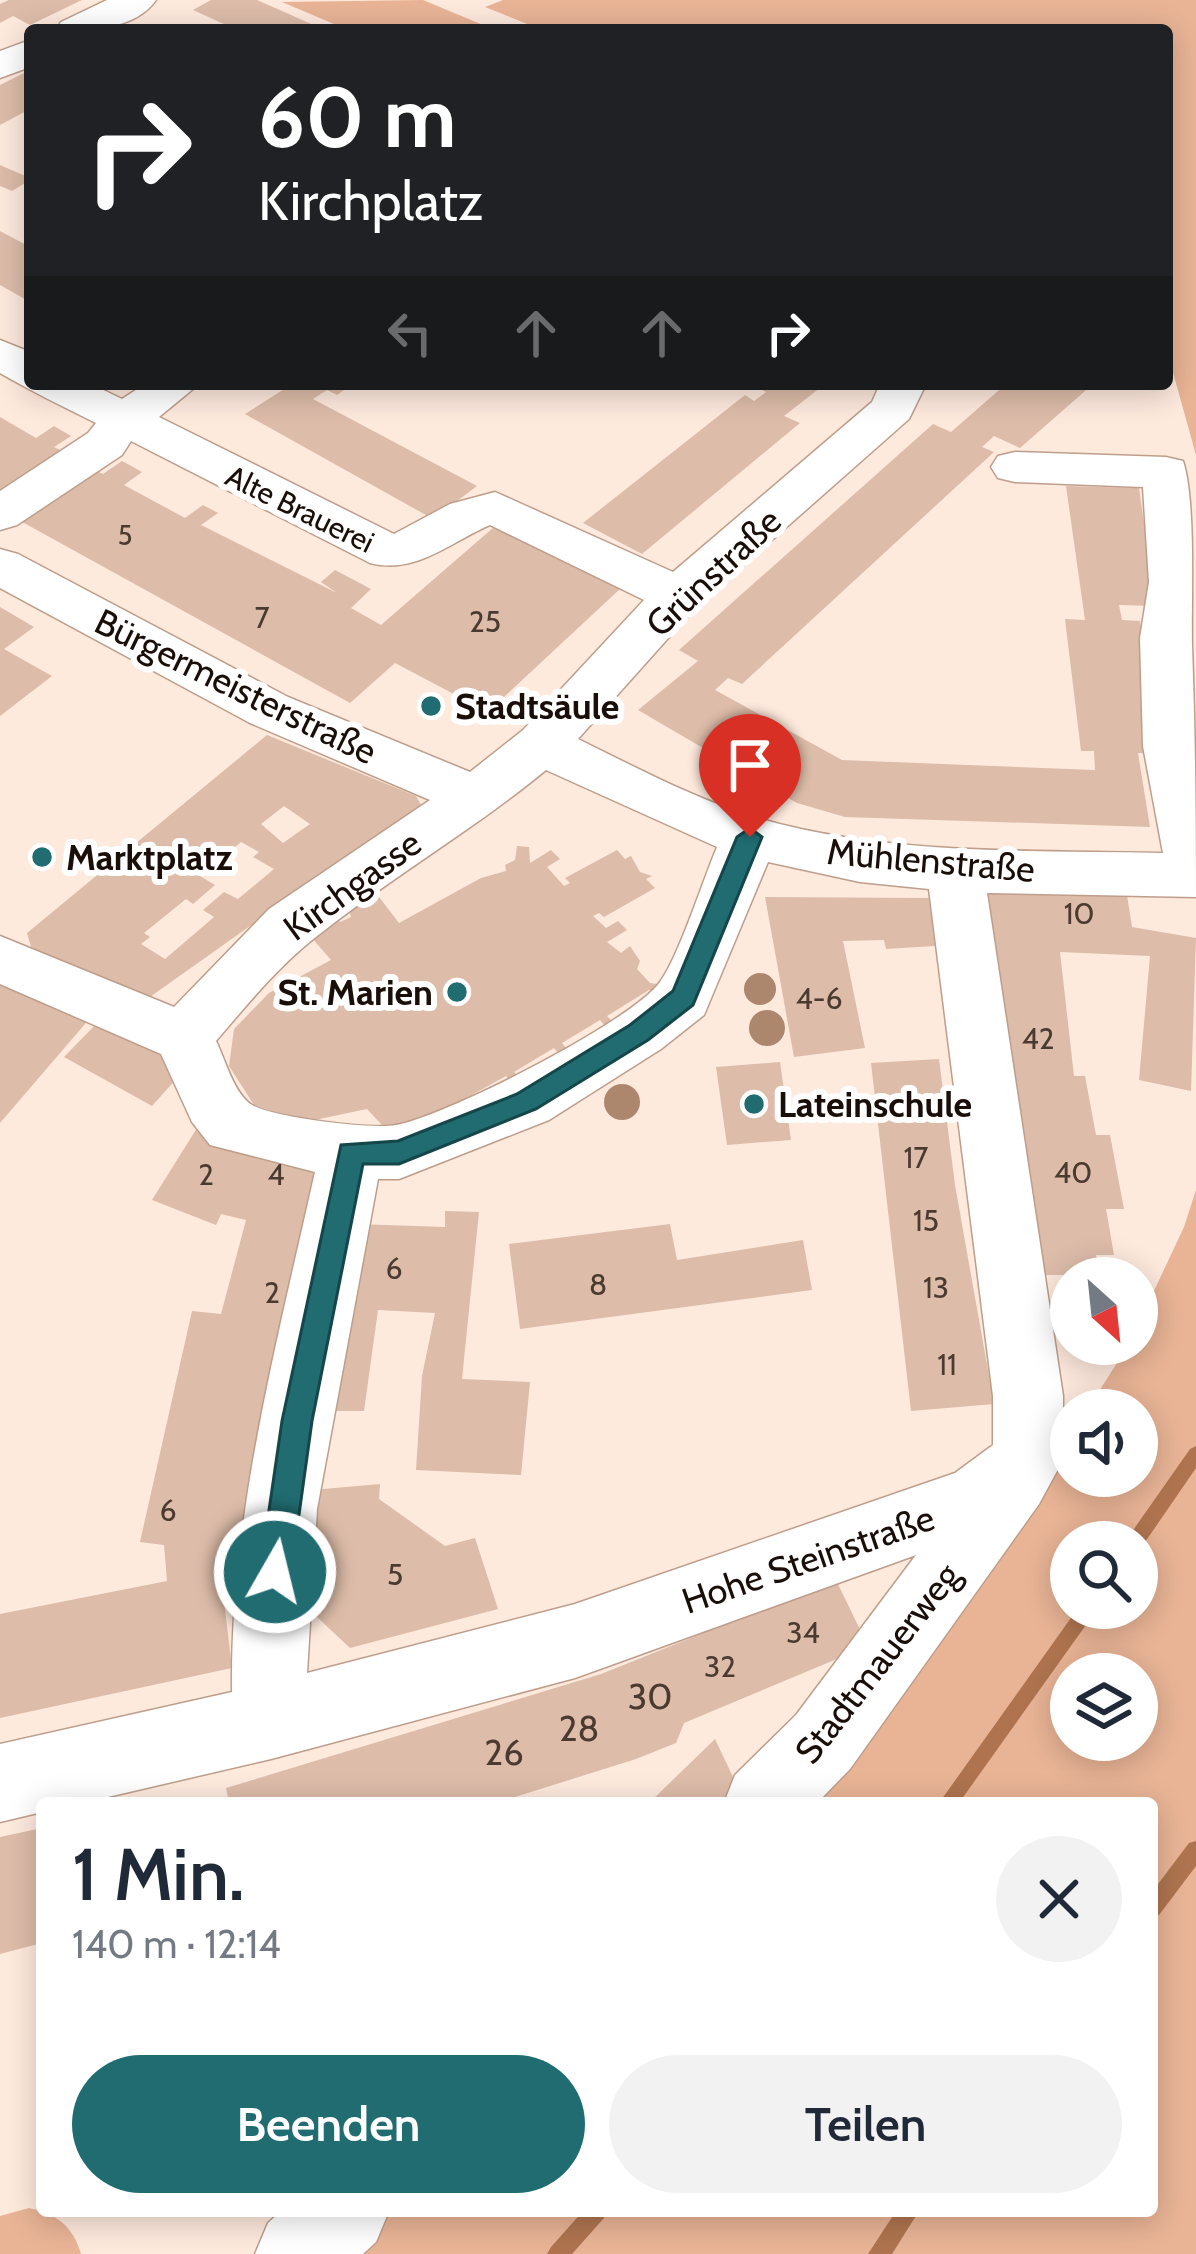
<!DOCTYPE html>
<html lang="de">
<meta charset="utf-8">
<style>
body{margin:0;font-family:Cabin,sans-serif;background:#f2f2f3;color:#1f2937;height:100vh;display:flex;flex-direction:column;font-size:45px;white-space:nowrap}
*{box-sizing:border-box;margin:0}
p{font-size:39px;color:#747a83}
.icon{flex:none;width:66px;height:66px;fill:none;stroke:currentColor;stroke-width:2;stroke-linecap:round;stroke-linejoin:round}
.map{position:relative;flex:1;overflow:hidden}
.panel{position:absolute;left:36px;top:1797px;width:1122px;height:420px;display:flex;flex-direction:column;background:#fff;border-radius:12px;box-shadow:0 6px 30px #0003}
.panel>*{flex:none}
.banner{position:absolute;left:24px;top:24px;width:1149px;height:366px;border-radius:12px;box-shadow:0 6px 30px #0003;background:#202124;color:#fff;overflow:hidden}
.needle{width:78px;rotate:153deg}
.tools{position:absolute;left:1050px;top:1257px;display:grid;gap:24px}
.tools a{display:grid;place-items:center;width:108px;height:108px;border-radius:50%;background:#fff;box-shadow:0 6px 30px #0003;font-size:60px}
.pin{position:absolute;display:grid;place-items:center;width:102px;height:102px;color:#fff;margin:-123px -51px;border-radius:50% 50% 50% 0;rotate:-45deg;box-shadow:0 0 12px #0007}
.pin .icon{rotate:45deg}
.me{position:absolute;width:132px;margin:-66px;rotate:8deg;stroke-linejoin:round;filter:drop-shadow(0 0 9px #0008)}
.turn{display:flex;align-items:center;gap:42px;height:252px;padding:0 36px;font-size:54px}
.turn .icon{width:156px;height:156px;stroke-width:2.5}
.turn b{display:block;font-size:84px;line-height:102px}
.lanes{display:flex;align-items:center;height:114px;padding:0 36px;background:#0003;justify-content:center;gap:60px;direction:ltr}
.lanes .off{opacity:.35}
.round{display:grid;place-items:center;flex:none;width:126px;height:126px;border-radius:63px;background:#f2f2f3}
.headline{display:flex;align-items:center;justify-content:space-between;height:204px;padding:0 36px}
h1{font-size:72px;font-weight:600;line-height:90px}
.primary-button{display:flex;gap:24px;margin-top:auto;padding:24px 36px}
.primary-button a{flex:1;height:138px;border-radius:72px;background:#206c71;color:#fff;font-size:48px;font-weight:600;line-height:138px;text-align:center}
.primary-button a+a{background:#f2f2f3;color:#1f2937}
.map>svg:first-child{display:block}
.green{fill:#e9b496;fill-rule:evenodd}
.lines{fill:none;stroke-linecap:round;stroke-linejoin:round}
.stream{fill:#af744f;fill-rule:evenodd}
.building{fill:#ddbca9;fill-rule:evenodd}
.minor-casing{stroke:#be9e8b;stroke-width:3}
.minor{fill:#fff;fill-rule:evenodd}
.tree{fill:#ac866d}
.route{fill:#206c71;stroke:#154649;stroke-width:3}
.poi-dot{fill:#206c71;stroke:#fff;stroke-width:4.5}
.labels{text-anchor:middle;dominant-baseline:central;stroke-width:12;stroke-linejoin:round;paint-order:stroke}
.far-number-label{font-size:27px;fill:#4b3a30}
.far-street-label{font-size:30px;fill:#1a0e08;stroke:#fff}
.number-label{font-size:30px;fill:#4b3a30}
.street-label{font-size:36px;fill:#1a0e08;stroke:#fff}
.poi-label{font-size:36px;font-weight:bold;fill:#1a0e08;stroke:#fff;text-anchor:start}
.near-number-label{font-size:36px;fill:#4b3a30}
</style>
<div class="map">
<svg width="1196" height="2254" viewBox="0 0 1196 2254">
<rect width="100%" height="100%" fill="#fee9dd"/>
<path class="green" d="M423,0L495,30H348L282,2Z
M503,0H1196V455L1167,351V30H542L485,7Z
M1196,1190V2254H342L386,2211H1152V1803H792L1071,1433V1476H1137V1410H1087L1129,1344H1137V1327L1184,1227ZM1071,1542H1137V1608H1071ZM1071,1674H1137V1740H1071Z
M29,2208C57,2214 73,2226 81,2254H0V2216Z"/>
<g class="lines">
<path class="stream" d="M1196,1446V1468L1141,1548L1137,1549V1542H1126L1129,1536L1190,1449Z
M1078,1608H1098L959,1803H939Z
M1196,1841V1866L1159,1915L1152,1918V1892L1189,1843Z
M583,2211H607L604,2218L572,2254H547L551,2247Z
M896,2211H919L892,2254H868Z"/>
</g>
<path class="building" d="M9,0H82L30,25L13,16L0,23V4Z
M211,0H257L325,30H237L193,10Z
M30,70V109L0,125V85Z
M0,165L30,178V180L12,191L0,186Z
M0,231L30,247V302L0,285Z
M292,384H352L337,395L327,390L313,399L477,486L433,519L245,414Z
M750,384H825L784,416L800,423L642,554L583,523L745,395L754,401L766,392Z
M1006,384H1093L1020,448L994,436L982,447L994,452L742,684L728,678L715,690L842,760L1095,770L1094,751H1081L1065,619L1085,620L1066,486L1139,488L1156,606L1119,605L1122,620L1140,621L1160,754L1138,753L1150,827L845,817L797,803L638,710L698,661L679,650L933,424L951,432Z
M0,417L36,438L54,426L71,436L54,447L70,455L0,501Z
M122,461L142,472L124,485L185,518L203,505L218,513L201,525L337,593L321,582L335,570L371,589L351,608L381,625L494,527L621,588L488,712L395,663L350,703L15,518L89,467L103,474Z
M0,607L34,627L4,649L52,676L0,716Z
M267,735L416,796L421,805L140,1004L31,947L27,933ZM284,806L310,824L283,843L261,824ZM241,842L259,852L253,857L274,869L238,899L224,892L203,910L214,917L165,959L141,944L150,937L144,933L186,899L193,904L215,885L200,876Z
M517,846L529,847L530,863L551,850L560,859L547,867L564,886L570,883L565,878L617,850L625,859L631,856L640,872L652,876L646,879L655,888L604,917L599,913L593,916L606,928L618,921L627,930L607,942L621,953L630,946L640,961L637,969L650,983L665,985L663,992L649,990L607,1016L614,1023L607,1028L600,1020L562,1043L569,1052L561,1057L554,1048L514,1072L522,1080L514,1085L506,1076L394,1138L367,1109L305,1122L254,1105L229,1066L234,1029L269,993L331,960L312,938L336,918L340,922L351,917L348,907L376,893L399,923L481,878L506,871L505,865L515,860Z
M988,888L1127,895L1132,927L1196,938L1191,1091L1139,1080L1150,956L1060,952L1074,1076H1085L1096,1135H1110L1124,1209H1106L1114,1255H1096L1100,1275H1044L1000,998Z
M765,897L929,898L935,946L886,949L884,940L843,941L865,1048L794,1057Z
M0,975L91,1017L0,1123Z
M99,1021L186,1068L152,1106L64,1057Z
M939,1059L955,1185L994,1404L911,1411L871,1063Z
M780,1062L791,1140L727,1145L716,1067Z
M197,1128L331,1161L241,1557L218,1551L232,1668L0,1718V1614L167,1581L164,1545L140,1542L192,1311L221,1314L246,1220L221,1214L216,1225L152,1200Z
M445,1211L479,1212L462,1379L530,1382L521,1475L416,1470L422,1376L435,1313L378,1310L364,1411H323L356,1224L445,1227Z
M670,1224L677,1260L803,1240L812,1290L520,1329L509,1244Z
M380,1484L379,1499L445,1546L475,1538L498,1609L350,1648L301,1602L312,1490Z
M836,1580L868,1646L684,1723L676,1743L636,1759L496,1803H229L226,1788L601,1674Z
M715,1739L741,1794L732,1803H649Z
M42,1828V1943L0,1954V1837Z"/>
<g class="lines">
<g class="minor-casing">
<path id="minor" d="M107,0H156C134,31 89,30 56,30L61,22Z
M30,40V67L0,78V51Z
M0,340L30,352V384H91L122,399L145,384H199L159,417L394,534L450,504L495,492L673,572L872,402L880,384H926L909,419L696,607L578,739C635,767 693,798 754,817C886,856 1027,850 1163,853L1143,746L1140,638L1149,582L1143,487L1015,482L998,478L991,467L998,456L1015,452L1166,457L1183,461C1196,500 1191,599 1192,645C1195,729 1196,813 1196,897L987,893L1063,1396V1460L1039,1504L850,1769L817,1803H724L735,1775L796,1715L916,1555L575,1678L271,1759L82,1803H42V1812L0,1822V1744L232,1692C230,1515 277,1343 315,1172L210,1145L192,1122L161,1054L0,984V936L174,1007L269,909L430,800L250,723L0,588V549L18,554L288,697L470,772L523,730L644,600L490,525C450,542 416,575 370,563L131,441L122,455L17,525L0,530V491L88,433L96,423C62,406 31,391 0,373ZM546,770L717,847C703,880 679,956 660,982C631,1022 446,1116 396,1125C372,1130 271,1117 252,1105C234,1094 225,1059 216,1041C246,1006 276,969 312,940C388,879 472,831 546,770ZM768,862L860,882L929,889L993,1396V1445L955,1473L575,1604L307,1673L317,1509L378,1179H399L549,1120L661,1049L704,1015Z
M281,2211H389L376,2242L363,2254H255L268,2223Z"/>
</g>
<use href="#minor" class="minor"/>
</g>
<g class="tree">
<circle cx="760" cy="989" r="16"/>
<circle cx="767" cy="1028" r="18"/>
<circle cx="622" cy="1102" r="18"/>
</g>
<path class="route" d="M750,828L762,837L693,1005L648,1040L536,1109L399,1164H363L312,1421L291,1572L287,1582L275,1587L264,1582L260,1572L282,1421L341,1145L398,1141L517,1094L630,1025L673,991L737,837Z"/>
<g class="poi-dot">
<circle cx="431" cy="706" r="12"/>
<circle cx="42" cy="857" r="12"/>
<circle cx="457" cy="992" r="12"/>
<circle cx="754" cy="1104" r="12"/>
</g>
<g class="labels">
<g class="far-number-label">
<text x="125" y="535">5</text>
</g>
<g class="far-street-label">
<text transform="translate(300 509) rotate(26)">Alte Brauerei</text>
</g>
<g class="number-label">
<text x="262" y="617">7</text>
<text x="485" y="621">25</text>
<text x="1079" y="913">10</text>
<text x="819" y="998">4-6</text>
<text x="1038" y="1038">42</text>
<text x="916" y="1157">17</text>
<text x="1073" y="1172">40</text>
<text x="206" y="1174">2</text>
<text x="276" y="1174">4</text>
<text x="926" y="1220">15</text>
<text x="394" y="1268">6</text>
<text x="598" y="1284">8</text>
<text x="936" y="1287">13</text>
<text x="272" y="1292">2</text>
<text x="947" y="1364">11</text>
<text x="168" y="1510">6</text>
<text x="395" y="1574">5</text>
<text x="803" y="1632">34</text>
<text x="720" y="1666">32</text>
</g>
<g class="street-label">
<text transform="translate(713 572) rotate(-43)">Grünstraße</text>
<text transform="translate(236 686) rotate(26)">Bürgermeisterstraße</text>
<text transform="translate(931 860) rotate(5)">Mühlenstraße</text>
<text transform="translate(352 885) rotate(-36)">Kirchgasse</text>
<text transform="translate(808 1559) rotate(-19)">Hohe Steinstraße</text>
<text transform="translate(877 1663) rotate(-52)">Stadtmauerweg</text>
</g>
<g class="poi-label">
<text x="455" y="706">Stadtsäule</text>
<text x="66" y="857">Marktplatz</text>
<text x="433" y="992" text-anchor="end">St. Marien</text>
<text x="778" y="1104">Lateinschule</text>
</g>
<g class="near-number-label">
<text x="650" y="1696">30</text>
<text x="579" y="1728">28</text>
<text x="504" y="1752">26</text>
</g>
</g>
</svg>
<div class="tools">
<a><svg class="needle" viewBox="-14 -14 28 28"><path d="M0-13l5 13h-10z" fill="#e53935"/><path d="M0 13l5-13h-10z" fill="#747a83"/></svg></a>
<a><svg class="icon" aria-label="sound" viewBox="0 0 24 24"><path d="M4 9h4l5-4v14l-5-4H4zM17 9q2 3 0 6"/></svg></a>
<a><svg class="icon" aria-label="search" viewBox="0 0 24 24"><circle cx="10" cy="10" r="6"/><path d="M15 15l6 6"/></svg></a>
<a><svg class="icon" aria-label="layers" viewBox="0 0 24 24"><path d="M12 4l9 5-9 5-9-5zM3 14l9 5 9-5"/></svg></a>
</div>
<div class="pin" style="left:750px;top:837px;background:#d93025"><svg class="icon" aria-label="arrive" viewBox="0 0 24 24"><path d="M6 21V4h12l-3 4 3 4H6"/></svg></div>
<svg class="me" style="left:275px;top:1572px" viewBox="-20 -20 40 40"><circle r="17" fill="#206c71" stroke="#fff" stroke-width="3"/><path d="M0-11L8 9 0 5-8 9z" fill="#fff"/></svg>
<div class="banner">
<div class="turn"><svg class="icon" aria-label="right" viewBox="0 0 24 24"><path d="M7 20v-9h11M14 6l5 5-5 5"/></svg><div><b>60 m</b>Kirchplatz</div></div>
<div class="lanes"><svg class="icon off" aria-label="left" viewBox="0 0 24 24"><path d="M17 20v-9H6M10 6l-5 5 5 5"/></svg><svg class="icon off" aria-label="ahead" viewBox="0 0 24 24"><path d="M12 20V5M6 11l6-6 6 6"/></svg><svg class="icon off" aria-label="ahead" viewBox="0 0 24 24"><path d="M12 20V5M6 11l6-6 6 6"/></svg><svg class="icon" aria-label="right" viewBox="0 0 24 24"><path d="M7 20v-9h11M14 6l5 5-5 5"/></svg></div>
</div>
<section class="panel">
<div class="headline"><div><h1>1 Min.</h1><p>140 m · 12:14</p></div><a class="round"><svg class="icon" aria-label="close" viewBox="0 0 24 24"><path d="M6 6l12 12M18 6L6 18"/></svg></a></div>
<div class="primary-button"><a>Beenden</a><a>Teilen</a></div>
</section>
</div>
